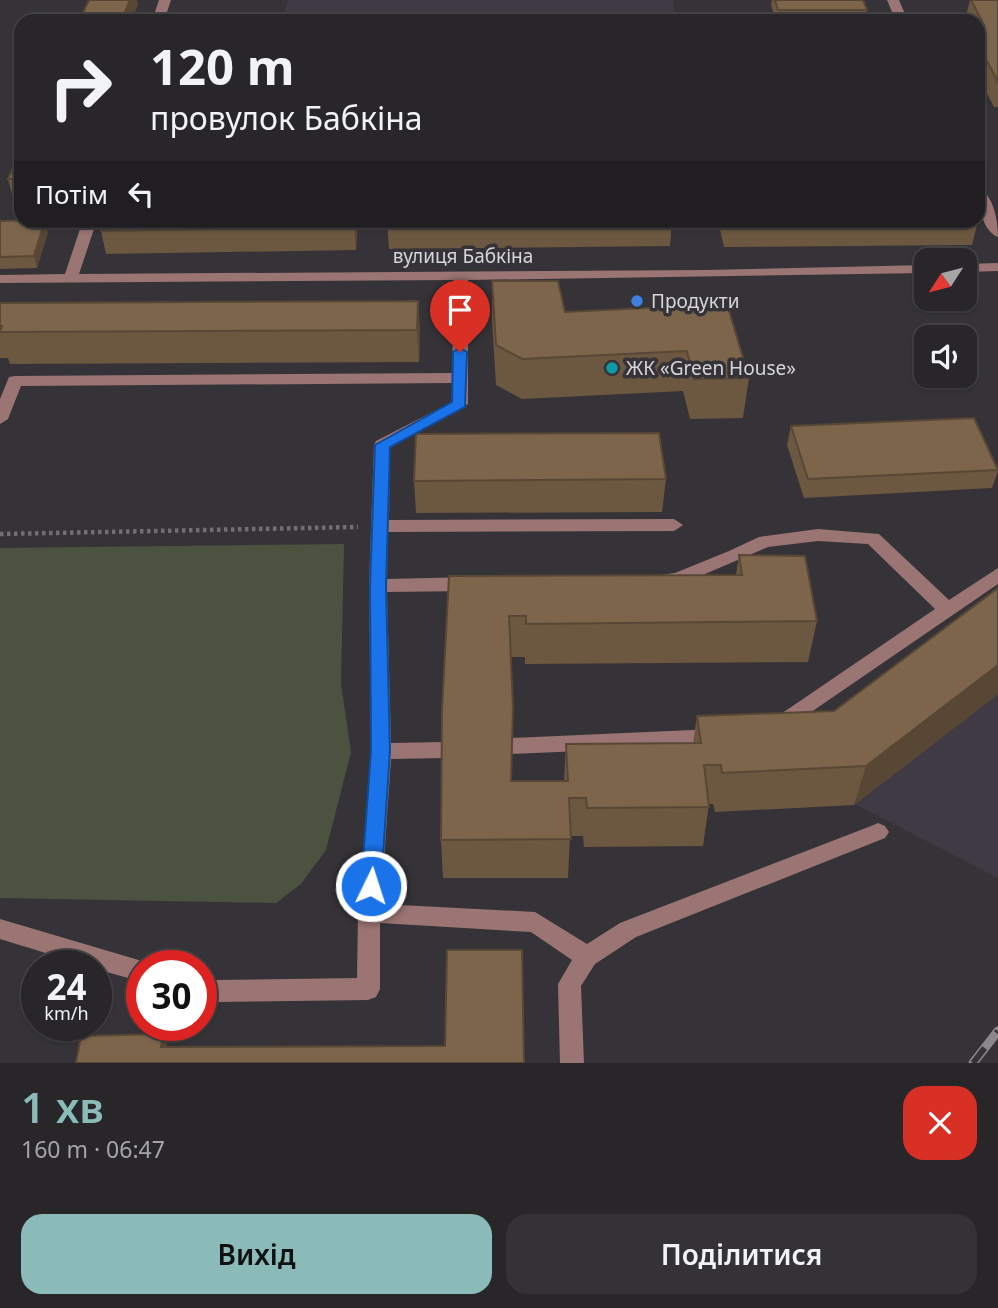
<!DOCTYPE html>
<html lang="uk">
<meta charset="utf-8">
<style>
body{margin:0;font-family:"Noto Sans",sans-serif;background:#343235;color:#f1f3f6;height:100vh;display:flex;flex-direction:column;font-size:26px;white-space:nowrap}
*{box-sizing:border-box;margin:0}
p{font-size:23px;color:#a5a5a8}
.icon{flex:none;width:38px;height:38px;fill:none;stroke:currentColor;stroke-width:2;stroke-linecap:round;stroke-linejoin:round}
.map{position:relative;height:1063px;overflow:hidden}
.details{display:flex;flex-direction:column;background:#282629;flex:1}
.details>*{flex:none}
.banner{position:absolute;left:14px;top:14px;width:971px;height:214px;border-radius:21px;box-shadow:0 2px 5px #0004,0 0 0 2px #444346;background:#282629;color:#f1f3f6;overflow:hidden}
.needle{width:46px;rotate:234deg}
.controls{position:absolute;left:914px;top:248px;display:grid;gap:14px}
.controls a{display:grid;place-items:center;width:63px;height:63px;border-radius:14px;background:#282629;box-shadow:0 2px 5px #0004,0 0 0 2px #444346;font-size:35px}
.speed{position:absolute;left:21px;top:950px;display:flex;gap:14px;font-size:35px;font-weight:700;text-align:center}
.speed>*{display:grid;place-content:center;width:91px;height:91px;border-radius:50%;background:#282629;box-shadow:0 2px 5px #0004,0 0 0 2px #444346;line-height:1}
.speed small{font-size:18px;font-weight:400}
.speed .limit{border:10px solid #d22;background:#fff;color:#111}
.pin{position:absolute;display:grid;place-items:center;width:60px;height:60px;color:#fff;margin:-72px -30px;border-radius:50% 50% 50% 0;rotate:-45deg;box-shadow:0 0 7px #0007}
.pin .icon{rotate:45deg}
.me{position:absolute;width:77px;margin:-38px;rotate:4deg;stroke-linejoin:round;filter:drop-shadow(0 0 5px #0008)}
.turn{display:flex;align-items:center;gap:24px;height:147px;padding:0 21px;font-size:32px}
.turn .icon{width:91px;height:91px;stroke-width:2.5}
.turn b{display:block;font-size:49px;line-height:60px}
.then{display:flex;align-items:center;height:66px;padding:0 21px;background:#0003;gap:14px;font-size:26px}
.round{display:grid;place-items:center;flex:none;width:74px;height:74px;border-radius:21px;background:#343235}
.overview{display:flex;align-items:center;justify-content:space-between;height:119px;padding:0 21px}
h1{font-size:42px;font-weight:600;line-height:52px;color:#8bbbb9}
.primary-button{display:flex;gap:14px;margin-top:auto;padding:14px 21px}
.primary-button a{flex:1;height:80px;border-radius:21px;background:#8bbbb9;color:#111;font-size:28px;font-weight:600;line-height:80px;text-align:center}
.primary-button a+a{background:#343235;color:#f1f3f6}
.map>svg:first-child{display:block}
.built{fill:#3f3a44}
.green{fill:#4c5240}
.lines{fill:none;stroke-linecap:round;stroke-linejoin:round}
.path{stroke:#716f73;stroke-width:4.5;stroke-dasharray:3.5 3.5;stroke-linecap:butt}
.minor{fill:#9b7573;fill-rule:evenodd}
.rail-casing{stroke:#8b898d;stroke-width:9}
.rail{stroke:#353337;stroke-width:6;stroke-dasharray:19;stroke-linecap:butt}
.wall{fill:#6c5741}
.shaded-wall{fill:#584735}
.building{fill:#7d654c;stroke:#584735;stroke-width:2}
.route{fill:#1a73e8;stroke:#114b97;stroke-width:2}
.shop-dot{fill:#3f7fe0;stroke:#353337;stroke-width:2.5}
.culture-dot{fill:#0f9aa8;stroke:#353337;stroke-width:2.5}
.labels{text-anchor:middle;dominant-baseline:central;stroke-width:7;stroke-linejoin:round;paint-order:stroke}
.street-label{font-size:19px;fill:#d6d5d8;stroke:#353337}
.poi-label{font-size:19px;fill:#d6d5d8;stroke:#353337;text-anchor:start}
</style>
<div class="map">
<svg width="998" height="1063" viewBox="0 0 998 1063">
<rect width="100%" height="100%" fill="#353337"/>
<path class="built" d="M288,0H673L675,21H282Z
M998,690V878L853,803Z"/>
<path class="green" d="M344,544L341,684L351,752L326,850L301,884L276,903L0,898V548Z"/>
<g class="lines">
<path class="path" d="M0,534L358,527"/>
<path class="minor" d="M159,0H171L164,21H152Z
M887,0H899L908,21H896Z
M978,188C994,195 998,221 998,237C982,231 978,204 978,188Z
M83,220H97L79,274L706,270L926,265V273L468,280V404L390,448L389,520L674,519L683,525L674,531L388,532L387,579L471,577L477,579L480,584L477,589L471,591L387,592L391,743L444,742L451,744L454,750L451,756L444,758L391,759L381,904L535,912L587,944L620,923L871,826L878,823L885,826L889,832L885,838L636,937L595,964L581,986L584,1063H560L558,984L572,960L531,932L380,923V989L376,997L368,1000L215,1002L201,998V976L215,980L357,978L358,913L371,751L369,586L374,445L376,441L452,402V383L21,386L8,419L0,424V399L9,377L15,376L452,373L454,280L0,283V275L65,274Z
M998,263V271L964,272V264Z
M818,529L879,534L949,600L998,568V584L782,732L775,730L772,724L775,718L935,609L868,544L818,541L768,547L677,586L661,585L658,580L661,575L675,573L729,551L759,537Z
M715,729L722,731L725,737L722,743L715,745L512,754L505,752L502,746L505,740L512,738Z
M0,919L142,961L151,966H142V982L96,969V966H88L0,939Z"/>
<g class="rail-casing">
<path id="rail" d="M973,1063L998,1031"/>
</g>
<use href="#rail" class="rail"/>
</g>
<path class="wall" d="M772,0H863L867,10L865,21H776L771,5Z
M970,0H998V107H994L978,76V21H966L965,20Z
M21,150V202H14L8,179Z
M978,209L980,213L972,245L724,247L718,220H978Z
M387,220H672L670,246L389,249Z
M0,221L48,232L37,268L0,269Z
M358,221L356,250L106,254L101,231Z
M492,281L565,312L727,304L749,378L743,418L690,419L683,391L522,399L496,385L492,321Z
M418,301L420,333L419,362L10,364L8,358H0V303Z
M791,426L998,469V471L992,488L804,498L787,445Z
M666,479L662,512L416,513L414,481Z
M739,555L817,621L808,662L525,664V657H511L513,707L511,781H564L566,744L693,743L697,716L834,711L998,588V694L854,805L715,812L713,804H709L703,846L584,847L583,836H570L568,878H443L441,840L449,576L736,575Z"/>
<path class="shaded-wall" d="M130,0H137L138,5L131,21H121Z
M45,220L48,232L37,268L34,256Z
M354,220H358L356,250L354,227Z
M418,301L420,333L419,362L417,330Z
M998,665V694L854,805L866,766Z
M163,1034L174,1063L161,1047Z"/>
<path class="building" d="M89,0H130L121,21H79Z
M775,0H863L867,10H778Z
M971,0H998V82L978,44V25H984Z
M21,150V179H8Z
M45,220L34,256L0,257V221Z
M104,220H354V227L101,231Z
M492,281H558L565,312L727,304L749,378L694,379L687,351L522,359L496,345Z
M418,301L417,330L0,332L2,326H0V303Z
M974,418L998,470L808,479L791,426Z
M659,433L666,479L414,481L416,434Z
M739,555L805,556L817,621L526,624V616H509L513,707L511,781H568L566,744L701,743L697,716L834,711L998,588V665L866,766L722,773L721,765H704L709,807L587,808L586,798H569L571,839L441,840L442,710L449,576L742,575Z
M447,950H522L524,1063H76L81,1036L163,1034L161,1047L445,1046Z"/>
<path class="route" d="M460,348L467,352L465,407L390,447L386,586L390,751L381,886L378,892L371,895L364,892L361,886L371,751L370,586L375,445L452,402L453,352Z"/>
<circle class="shop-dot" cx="637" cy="301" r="7"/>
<circle class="culture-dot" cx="612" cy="368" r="7"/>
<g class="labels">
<g class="street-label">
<text x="463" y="256">вулиця Бабкіна</text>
</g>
<g class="poi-label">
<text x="651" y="301">Продукти</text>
<text x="626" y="368">ЖК «Green House»</text>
</g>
</g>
</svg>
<div class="controls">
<a><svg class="needle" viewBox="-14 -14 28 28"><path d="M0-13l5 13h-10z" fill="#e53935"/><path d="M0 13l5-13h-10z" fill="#a5a5a8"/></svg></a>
<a><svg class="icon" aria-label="sound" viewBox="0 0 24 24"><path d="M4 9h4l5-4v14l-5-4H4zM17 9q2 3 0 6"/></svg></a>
</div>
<div class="speed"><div>24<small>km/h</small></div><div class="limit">30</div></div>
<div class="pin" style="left:460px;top:352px;background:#d93025"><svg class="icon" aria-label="arrive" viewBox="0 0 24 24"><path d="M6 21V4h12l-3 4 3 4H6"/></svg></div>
<svg class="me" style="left:371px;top:886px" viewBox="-20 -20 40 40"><circle r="17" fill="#1a73e8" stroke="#fff" stroke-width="3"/><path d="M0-11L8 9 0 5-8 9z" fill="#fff"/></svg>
<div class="banner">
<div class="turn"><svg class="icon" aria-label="right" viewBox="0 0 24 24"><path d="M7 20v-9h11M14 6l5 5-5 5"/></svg><div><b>120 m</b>провулок Бабкіна</div></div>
<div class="then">Потім<svg class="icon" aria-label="left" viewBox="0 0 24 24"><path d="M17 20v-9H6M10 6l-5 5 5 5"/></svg></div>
</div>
</div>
<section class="details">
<div class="overview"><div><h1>1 хв</h1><p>160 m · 06:47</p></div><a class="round" style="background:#d93025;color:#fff"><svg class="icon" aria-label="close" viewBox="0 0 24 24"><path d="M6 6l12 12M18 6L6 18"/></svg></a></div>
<div class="primary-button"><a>Вихід</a><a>Поділитися</a></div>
</section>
